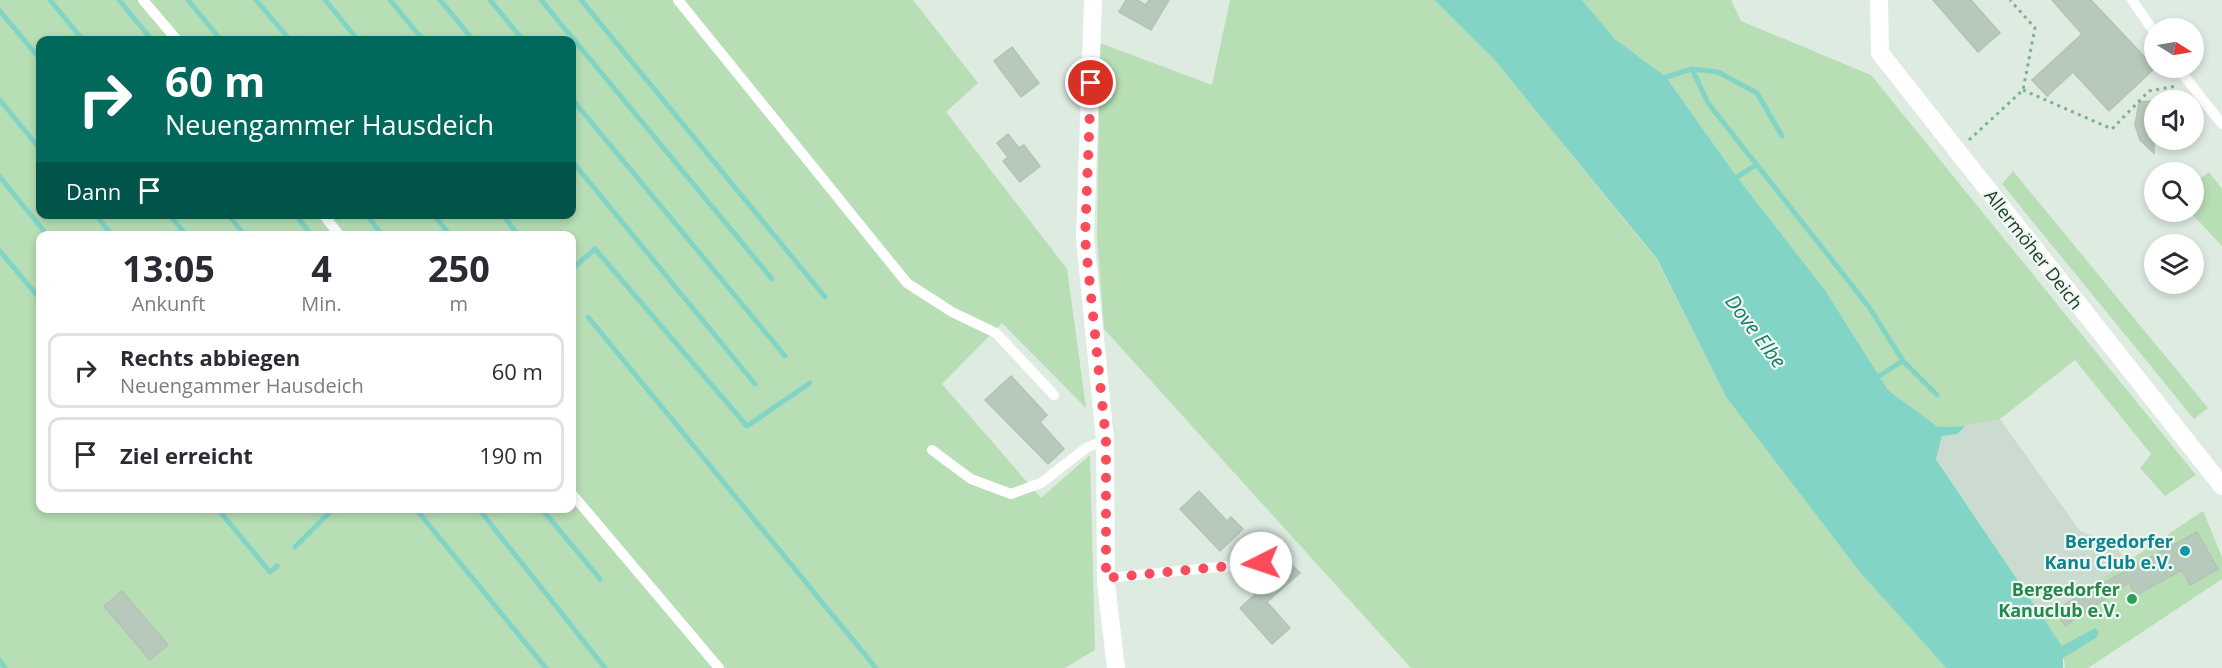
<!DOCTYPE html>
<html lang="de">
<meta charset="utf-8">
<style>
body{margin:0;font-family:"Open Sans",sans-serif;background:#f7f7f7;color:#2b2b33;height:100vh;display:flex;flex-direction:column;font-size:22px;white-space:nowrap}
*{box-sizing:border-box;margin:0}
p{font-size:20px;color:#7c7c81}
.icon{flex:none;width:33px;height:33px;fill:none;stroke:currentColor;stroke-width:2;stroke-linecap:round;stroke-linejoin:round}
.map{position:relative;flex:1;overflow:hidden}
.details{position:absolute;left:36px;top:231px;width:540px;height:282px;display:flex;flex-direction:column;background:#fff;border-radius:12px;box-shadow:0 3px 9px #0003}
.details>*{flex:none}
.guide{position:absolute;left:36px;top:36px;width:540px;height:183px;border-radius:12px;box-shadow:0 3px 9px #0003;background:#00695c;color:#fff;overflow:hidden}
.needle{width:39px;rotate:101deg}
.buttons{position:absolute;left:2144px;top:18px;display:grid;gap:12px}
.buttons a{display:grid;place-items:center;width:60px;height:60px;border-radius:50%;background:#fff;box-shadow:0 3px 9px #0003;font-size:30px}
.pin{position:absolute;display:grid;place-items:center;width:51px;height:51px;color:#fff;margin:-26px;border:3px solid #fff;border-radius:50%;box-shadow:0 2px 6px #0007}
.me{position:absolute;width:66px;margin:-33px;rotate:266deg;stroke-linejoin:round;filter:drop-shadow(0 0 4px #0008)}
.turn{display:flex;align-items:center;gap:21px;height:126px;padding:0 30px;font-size:27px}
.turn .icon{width:78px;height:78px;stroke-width:2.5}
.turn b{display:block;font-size:42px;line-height:51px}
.then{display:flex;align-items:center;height:57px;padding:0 30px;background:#0003;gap:12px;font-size:22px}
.eta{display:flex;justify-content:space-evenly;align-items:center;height:102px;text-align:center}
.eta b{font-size:36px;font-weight:700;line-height:42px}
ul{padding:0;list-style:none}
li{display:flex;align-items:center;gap:18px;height:75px;margin:0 12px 9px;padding:0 18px;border:3px solid #e1e1e2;border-radius:12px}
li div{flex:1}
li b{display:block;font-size:22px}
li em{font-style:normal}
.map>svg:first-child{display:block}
.built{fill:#ccdbcf}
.green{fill:#b7deb5;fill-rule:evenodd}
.water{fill:#81d4c6}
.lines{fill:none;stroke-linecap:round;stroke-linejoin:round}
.stream{stroke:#81d4c6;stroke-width:5}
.building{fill:#b6c9bb;stroke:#b0c5b5;stroke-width:1.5}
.path{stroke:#7cb18f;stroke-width:3;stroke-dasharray:3 4.5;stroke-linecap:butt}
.service{stroke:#fff;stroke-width:10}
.minor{stroke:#fff;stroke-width:18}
.tertiary{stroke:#fff;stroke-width:18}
.route{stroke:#fb4c5b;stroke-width:10;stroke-dasharray:0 18}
.culture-dot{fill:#0f9aa8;stroke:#eef7f0;stroke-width:2}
.leisure-dot{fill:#2e9e5b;stroke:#eef7f0;stroke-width:2}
.labels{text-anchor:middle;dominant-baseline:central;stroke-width:4.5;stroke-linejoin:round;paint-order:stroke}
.street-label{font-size:18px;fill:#1e3b2a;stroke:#eef7f0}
.culture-label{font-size:18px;font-weight:bold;fill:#0d838f;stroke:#eef7f0;text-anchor:end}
.leisure-label{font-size:18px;font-weight:bold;fill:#27864d;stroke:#eef7f0;text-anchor:end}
.water-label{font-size:20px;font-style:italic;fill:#157b6a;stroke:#eef7f0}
</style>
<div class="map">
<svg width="2222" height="668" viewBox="0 0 2222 668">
<rect width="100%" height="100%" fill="#deebe1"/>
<path class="built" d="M2000,419L2080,531L2113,543L2127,562L2043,618L1936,458L1942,436L1958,434L1965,426Z"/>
<path class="green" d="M0,0H913L978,83L946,112L1067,269L1086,408L1002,323L942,384L1041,498L1090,455L1095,650L1065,668H0ZM40,40H572V214H40ZM40,236H572V508H40Z
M1230,0H1434L1492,57L1657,260L1726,397L1859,571L1946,668H1411L1104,329L1097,237L1100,43L1212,85Z
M1582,0H1731L1741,21L1871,75L2196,475L2165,496L2140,468L2151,454L2075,360L2000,419L1965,426L1938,427L1888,390L1825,290L1737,177L1666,77L1615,39Z
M2013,171L2208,408L2194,419L2002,184Z
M2209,172L2222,189V246L2190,212H2193V184Z
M2203,511L2222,557V579L2088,668H2065L2062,646L2043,618Z"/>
<path class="water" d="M1434,0H1582L1615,39L1666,77L1737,177L1825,290L1888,390L1938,427L1965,426L1958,434L1942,436L1936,459L2062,646L2095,628L2099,633L2096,638L2063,658V668H1946L1859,571L1726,397L1657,259L1492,57Z"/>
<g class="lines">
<path class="stream" d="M50,0L83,40
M119,0L152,40
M188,0L221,40
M256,0L290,40
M325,0L358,40
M390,0L423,40
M440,0L473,40
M490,0L523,40
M541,0L772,279
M581,0L825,297
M0,11L40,59
M1692,69L1708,103L1869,307L1903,361L1937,395
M1666,77L1692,69L1718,72L1757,93L1782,136
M572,99L785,356
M0,100L40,149
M572,161L755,384
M0,177L48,236
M1737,177L1756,165
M95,214L113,236
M169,214L187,236
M228,214L245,236
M295,214L312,236
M366,214L383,236
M433,214L451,236
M502,214L519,236
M0,251L40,299
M572,269L595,249L747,426L810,383
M588,317L876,668
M1879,376L1903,361
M217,508L270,572L277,566
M275,508L276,510
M415,508L546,668
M478,508L605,668
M541,508L600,579
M295,547L334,508
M0,661L5,668"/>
</g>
<path class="building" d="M1126,0H1137L1146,5L1149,0H1169L1151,30L1119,12Z
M1933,0H1971L2000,33L1978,52Z
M2052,0H2091L2155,68L2109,111L2073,72L2047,96L2032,80L2082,34Z
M1012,47L1039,83L1021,97L994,61Z
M2154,101V153L2140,140L2135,125L2139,102Z
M1008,134L1019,148L1024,145L1040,166L1020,182L1003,161L1008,157L997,143Z
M1011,376L1047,415L1040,422L1064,449L1048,464L985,400Z
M1199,491L1227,521L1231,517L1243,529L1220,551L1180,509Z
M2197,532L2218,569L2190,585L2182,570L2136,595L2129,583L2065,626L2056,611L2100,581L2102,584Z
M1282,562L1286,566L1290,563L1300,573L1267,602L1290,628L1272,644L1240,608L1273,578L1269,574Z
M122,591L168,645L150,660L104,606Z"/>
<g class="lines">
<path class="path" d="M2023,90L2112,129L2149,91L2176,86
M1969,140L2023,90L2035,28L2010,0"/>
<path class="service" d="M143,0L177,40
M678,0L907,283L952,312L996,333L1054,395
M2132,0L2154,32
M2178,68L2222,124
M323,214L340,236
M932,450L971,479L1011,494L1041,483L1086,448L1105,440
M572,494L719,668
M1106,578L1261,563"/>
<path class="minor" d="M1093,0L1085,238L1105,440L1106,583L1116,668"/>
<path class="tertiary" d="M1879,0L1880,53L2222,486"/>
</g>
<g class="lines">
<path class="route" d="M1091,83L1085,238L1106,440V578L1261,563"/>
</g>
<circle class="culture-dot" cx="2185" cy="551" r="6"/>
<circle class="leisure-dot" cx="2132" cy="599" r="6"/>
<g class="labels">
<g class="street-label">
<text transform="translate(2034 249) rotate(52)">Allermöher Deich</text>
</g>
<g class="culture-label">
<text x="2173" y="541">Bergedorfer<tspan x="2173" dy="21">Kanu Club e.V.</tspan></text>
</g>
<g class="leisure-label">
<text x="2120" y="589">Bergedorfer<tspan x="2120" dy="21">Kanuclub e.V.</tspan></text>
</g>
<g class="water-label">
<text transform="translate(1756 331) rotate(53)">Dove Elbe</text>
</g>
</g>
</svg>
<div class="buttons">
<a><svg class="needle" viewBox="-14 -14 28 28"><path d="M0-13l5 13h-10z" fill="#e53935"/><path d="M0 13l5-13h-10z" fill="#7c7c81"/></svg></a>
<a><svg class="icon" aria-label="sound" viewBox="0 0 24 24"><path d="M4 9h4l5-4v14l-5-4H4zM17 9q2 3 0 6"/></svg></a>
<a><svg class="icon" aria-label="search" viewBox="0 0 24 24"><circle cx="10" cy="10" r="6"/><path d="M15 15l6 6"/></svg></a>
<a><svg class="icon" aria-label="layers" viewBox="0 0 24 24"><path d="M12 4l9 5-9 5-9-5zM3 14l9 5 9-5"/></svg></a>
</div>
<div class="pin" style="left:1091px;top:83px;background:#d93025"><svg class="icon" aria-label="arrive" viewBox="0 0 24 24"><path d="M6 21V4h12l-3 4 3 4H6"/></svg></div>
<svg class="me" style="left:1261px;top:563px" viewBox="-20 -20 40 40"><circle r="19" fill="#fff"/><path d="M0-13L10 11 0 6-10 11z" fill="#fb4c5b"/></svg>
<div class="guide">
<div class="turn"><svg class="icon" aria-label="right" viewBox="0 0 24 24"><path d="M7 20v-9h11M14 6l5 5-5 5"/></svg><div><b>60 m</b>Neuengammer Hausdeich</div></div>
<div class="then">Dann<svg class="icon" aria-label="arrive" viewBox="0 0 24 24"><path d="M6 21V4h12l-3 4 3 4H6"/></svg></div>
</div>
<section class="details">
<div class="eta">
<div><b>13:05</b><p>Ankunft</p></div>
<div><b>4</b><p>Min.</p></div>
<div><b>250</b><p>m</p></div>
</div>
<ul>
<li><svg class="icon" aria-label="right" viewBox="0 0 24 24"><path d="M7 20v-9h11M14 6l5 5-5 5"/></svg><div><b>Rechts abbiegen</b><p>Neuengammer Hausdeich</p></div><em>60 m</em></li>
<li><svg class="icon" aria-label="arrive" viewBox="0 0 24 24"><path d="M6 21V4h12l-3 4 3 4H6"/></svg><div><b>Ziel erreicht</b></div><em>190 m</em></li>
</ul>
</section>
</div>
